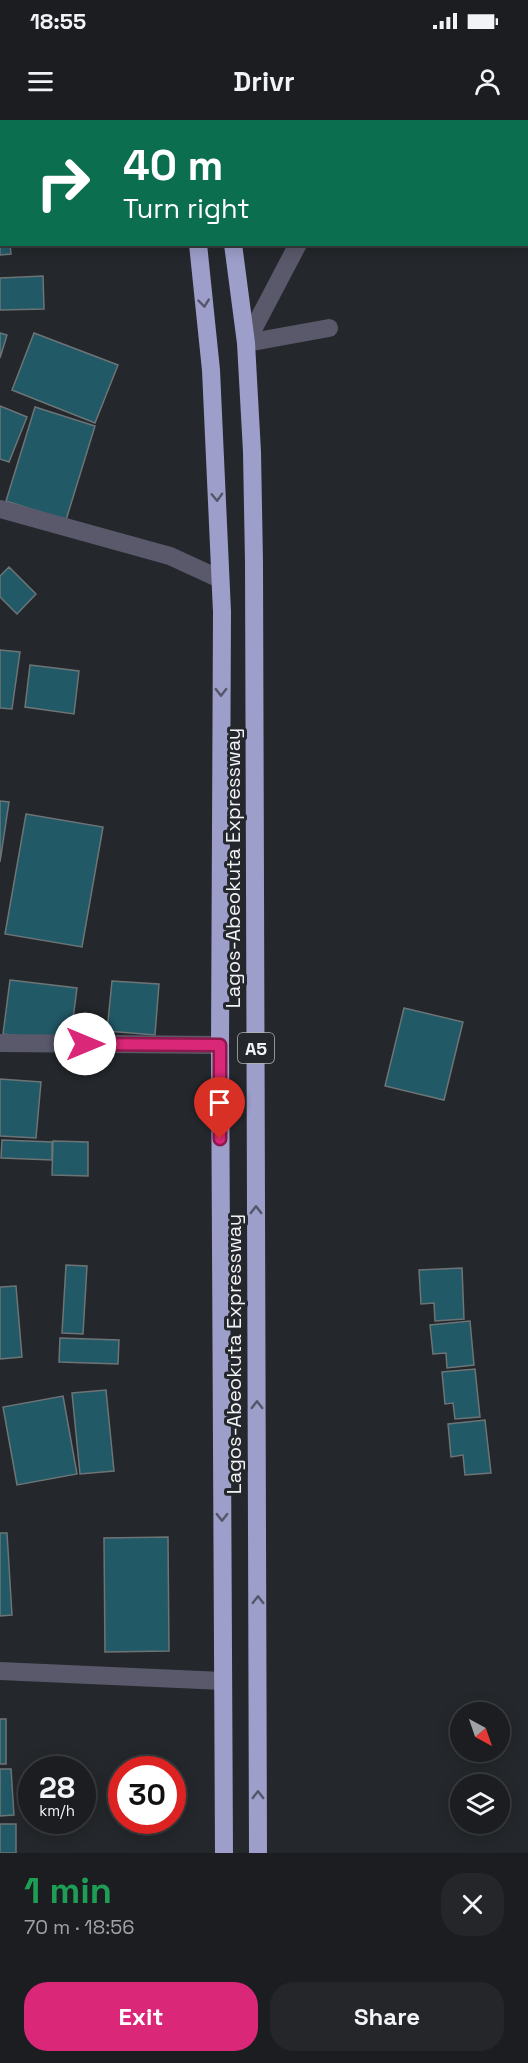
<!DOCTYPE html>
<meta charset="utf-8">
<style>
body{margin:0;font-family:"Space Grotesk",sans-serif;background:#242629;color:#f1f3f6;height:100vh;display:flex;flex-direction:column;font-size:22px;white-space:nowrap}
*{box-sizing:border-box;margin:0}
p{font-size:20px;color:#a0a2a5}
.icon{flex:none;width:33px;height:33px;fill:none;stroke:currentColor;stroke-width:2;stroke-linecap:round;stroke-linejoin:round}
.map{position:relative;height:1733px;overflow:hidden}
.sheet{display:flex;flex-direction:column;background:#1b1d20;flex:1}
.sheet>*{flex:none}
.banner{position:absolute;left:0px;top:0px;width:528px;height:126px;box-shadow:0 3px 15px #0003,0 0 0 2px #393b3e;background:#0b6e4f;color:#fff;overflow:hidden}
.needle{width:39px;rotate:140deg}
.buttons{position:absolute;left:450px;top:1582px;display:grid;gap:12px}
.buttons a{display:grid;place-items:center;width:60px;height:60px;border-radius:50%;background:#1b1d20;box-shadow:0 3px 15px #0003,0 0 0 2px #393b3e;font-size:30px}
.speed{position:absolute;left:18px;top:1636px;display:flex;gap:12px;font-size:30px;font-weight:700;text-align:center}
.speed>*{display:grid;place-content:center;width:78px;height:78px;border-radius:50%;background:#1b1d20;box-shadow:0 3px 15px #0003,0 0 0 2px #393b3e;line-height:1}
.speed small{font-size:15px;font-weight:400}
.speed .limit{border:9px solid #d22;background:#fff;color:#111}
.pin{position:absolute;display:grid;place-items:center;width:51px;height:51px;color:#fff;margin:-62px -26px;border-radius:50% 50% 50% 0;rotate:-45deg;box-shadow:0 0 6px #0007}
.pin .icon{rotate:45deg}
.me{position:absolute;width:66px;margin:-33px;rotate:90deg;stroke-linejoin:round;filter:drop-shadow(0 0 4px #0008)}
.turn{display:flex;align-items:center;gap:21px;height:126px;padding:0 24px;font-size:27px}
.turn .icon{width:78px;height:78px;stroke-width:2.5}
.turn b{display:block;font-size:42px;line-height:51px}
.round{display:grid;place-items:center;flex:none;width:63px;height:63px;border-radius:24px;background:#242629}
.headline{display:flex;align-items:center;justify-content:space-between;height:102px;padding:0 24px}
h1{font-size:36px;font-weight:700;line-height:45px;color:#1e9e55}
.primary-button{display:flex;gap:12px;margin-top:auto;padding:12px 24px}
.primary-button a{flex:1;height:69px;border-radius:24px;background:#db2777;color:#fff;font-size:24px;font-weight:700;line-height:69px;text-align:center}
.primary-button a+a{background:#242629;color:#f1f3f6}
.status{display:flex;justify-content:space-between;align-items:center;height:42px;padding:0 30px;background:#1b1d20;direction:ltr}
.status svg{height:16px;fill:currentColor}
header{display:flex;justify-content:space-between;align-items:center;height:78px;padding:0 24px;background:#1b1d20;font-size:27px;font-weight:700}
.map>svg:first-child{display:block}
.building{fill:#215967;stroke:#6d7476;stroke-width:1.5}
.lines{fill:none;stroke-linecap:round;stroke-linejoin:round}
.minor{stroke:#59596b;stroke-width:18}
.highway{stroke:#9d9ec9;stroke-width:18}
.oneway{stroke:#54576a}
.route-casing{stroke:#8e194d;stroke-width:15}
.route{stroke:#db2777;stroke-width:10}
.labels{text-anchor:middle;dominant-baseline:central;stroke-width:6;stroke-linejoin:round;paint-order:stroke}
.shield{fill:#24272b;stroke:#b4b6b9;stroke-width:1.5}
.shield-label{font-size:18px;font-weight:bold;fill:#f1f3f6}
.street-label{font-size:20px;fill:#f1f3f6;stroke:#24272b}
</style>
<div class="status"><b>18:55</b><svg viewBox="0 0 49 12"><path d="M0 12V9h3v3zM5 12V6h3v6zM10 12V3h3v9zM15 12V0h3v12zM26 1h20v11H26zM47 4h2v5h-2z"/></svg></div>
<header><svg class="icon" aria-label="menu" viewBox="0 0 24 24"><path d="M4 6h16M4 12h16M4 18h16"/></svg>Drivr<svg class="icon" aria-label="person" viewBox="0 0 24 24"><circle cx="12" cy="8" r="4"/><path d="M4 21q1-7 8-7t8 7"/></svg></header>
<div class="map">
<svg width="528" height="1733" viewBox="0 0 528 1733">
<rect width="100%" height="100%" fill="#24272b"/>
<path class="building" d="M0,0H57L2,2L0,11Z
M396,0H499L495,2H392Z
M0,33H2V86L0,87Z
M0,111H2V124H10L11,134L0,135Z
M43,156L44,189L0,190V158Z
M0,213L7,215L0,238Z
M34,213L118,245L95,303L12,270Z
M0,286L27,297L9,342L0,339Z
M35,287L95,306L66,400L6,381Z
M9,447L36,474L17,494L0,477V456Z
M0,530L20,532L12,589L0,588Z
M30,545L79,551L74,594L25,587Z
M0,681L9,682L0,742Z
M26,694L103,707L82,827L5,814Z
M10,860L77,868L70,922L3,914Z
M112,861L159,864L155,915L107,911Z
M404,888L463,902L444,980L385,966Z
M0,959L41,962L36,1018L0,1016Z
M2,1020L52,1022V1040L1,1038Z
M53,1021L88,1022V1056L52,1055Z
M66,1145L87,1146L83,1214L62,1213Z
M462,1148L464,1199L435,1201L434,1183L421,1184L419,1150Z
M16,1166L22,1237L0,1239V1167Z
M470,1201L474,1245L447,1248L446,1233L433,1234L430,1205Z
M60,1218L119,1220L118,1244L59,1242Z
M475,1249L480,1297L455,1299L453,1283L445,1284L442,1252Z
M106,1270L114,1351L80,1354L72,1273Z
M63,1276L77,1354L17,1365L3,1287Z
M485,1300L491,1353L465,1355L463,1335L451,1337L448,1304Z
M0,1413H7L12,1495L0,1496Z
M168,1417L169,1531L105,1532L104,1418Z
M0,1599H6V1644H0Z
M0,1649H11L14,1695L0,1696Z
M0,1704H16V1733H0Z"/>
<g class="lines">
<path class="minor" d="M298,124L246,223L329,208
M0,389L170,436L220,459
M0,923L220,925
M0,1551L223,1561"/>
<path class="highway" d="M182,0V2
M222,0V2
M198,124L211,250L222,492L220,925L224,1733
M233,124L246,223L252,332L254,442L258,1733"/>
</g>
<defs><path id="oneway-chevron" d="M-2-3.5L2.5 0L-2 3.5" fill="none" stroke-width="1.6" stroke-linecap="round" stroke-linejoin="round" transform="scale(1.5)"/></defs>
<g class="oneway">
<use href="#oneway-chevron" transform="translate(204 183) rotate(84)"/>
<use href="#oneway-chevron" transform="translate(217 377) rotate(88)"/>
<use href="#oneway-chevron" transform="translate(221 572) rotate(90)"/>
<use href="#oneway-chevron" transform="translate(256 1090) rotate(-90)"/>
<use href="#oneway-chevron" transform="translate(257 1285) rotate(-90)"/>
<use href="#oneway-chevron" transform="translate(222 1397) rotate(90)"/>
<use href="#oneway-chevron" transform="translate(258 1480) rotate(-90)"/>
<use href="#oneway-chevron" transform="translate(258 1675) rotate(-90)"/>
</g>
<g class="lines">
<g class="route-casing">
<path id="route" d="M85,924L220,925V1019"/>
</g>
<use href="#route" class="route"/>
</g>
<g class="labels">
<rect class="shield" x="238" y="913" width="36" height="30" rx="4.5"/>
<g class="shield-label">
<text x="256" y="928">A5</text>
</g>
<g class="street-label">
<text transform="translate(233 748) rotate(-90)">Lagos-Abeokuta Expressway</text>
<text transform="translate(234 1234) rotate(-90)">Lagos-Abeokuta Expressway</text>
</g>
</g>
</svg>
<div class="buttons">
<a><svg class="needle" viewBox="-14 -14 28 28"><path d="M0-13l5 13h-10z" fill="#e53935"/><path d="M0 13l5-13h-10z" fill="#a0a2a5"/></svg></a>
<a><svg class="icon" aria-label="layers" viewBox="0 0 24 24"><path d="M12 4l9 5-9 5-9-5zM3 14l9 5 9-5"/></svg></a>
</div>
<div class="speed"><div>28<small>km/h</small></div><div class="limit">30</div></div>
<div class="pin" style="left:220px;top:1019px;background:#d93025"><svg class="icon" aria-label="arrive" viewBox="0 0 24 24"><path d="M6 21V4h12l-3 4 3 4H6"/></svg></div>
<svg class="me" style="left:85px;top:924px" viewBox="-20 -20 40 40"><circle r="19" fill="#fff"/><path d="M0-13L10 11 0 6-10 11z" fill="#db2777"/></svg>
<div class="banner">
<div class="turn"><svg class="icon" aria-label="right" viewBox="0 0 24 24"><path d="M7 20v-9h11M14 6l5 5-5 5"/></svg><div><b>40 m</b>Turn right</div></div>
</div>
</div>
<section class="sheet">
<div class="headline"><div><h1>1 min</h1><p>70 m · 18:56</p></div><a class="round"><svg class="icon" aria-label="close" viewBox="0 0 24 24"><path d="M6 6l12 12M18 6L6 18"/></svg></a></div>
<div class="primary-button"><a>Exit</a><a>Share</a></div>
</section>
